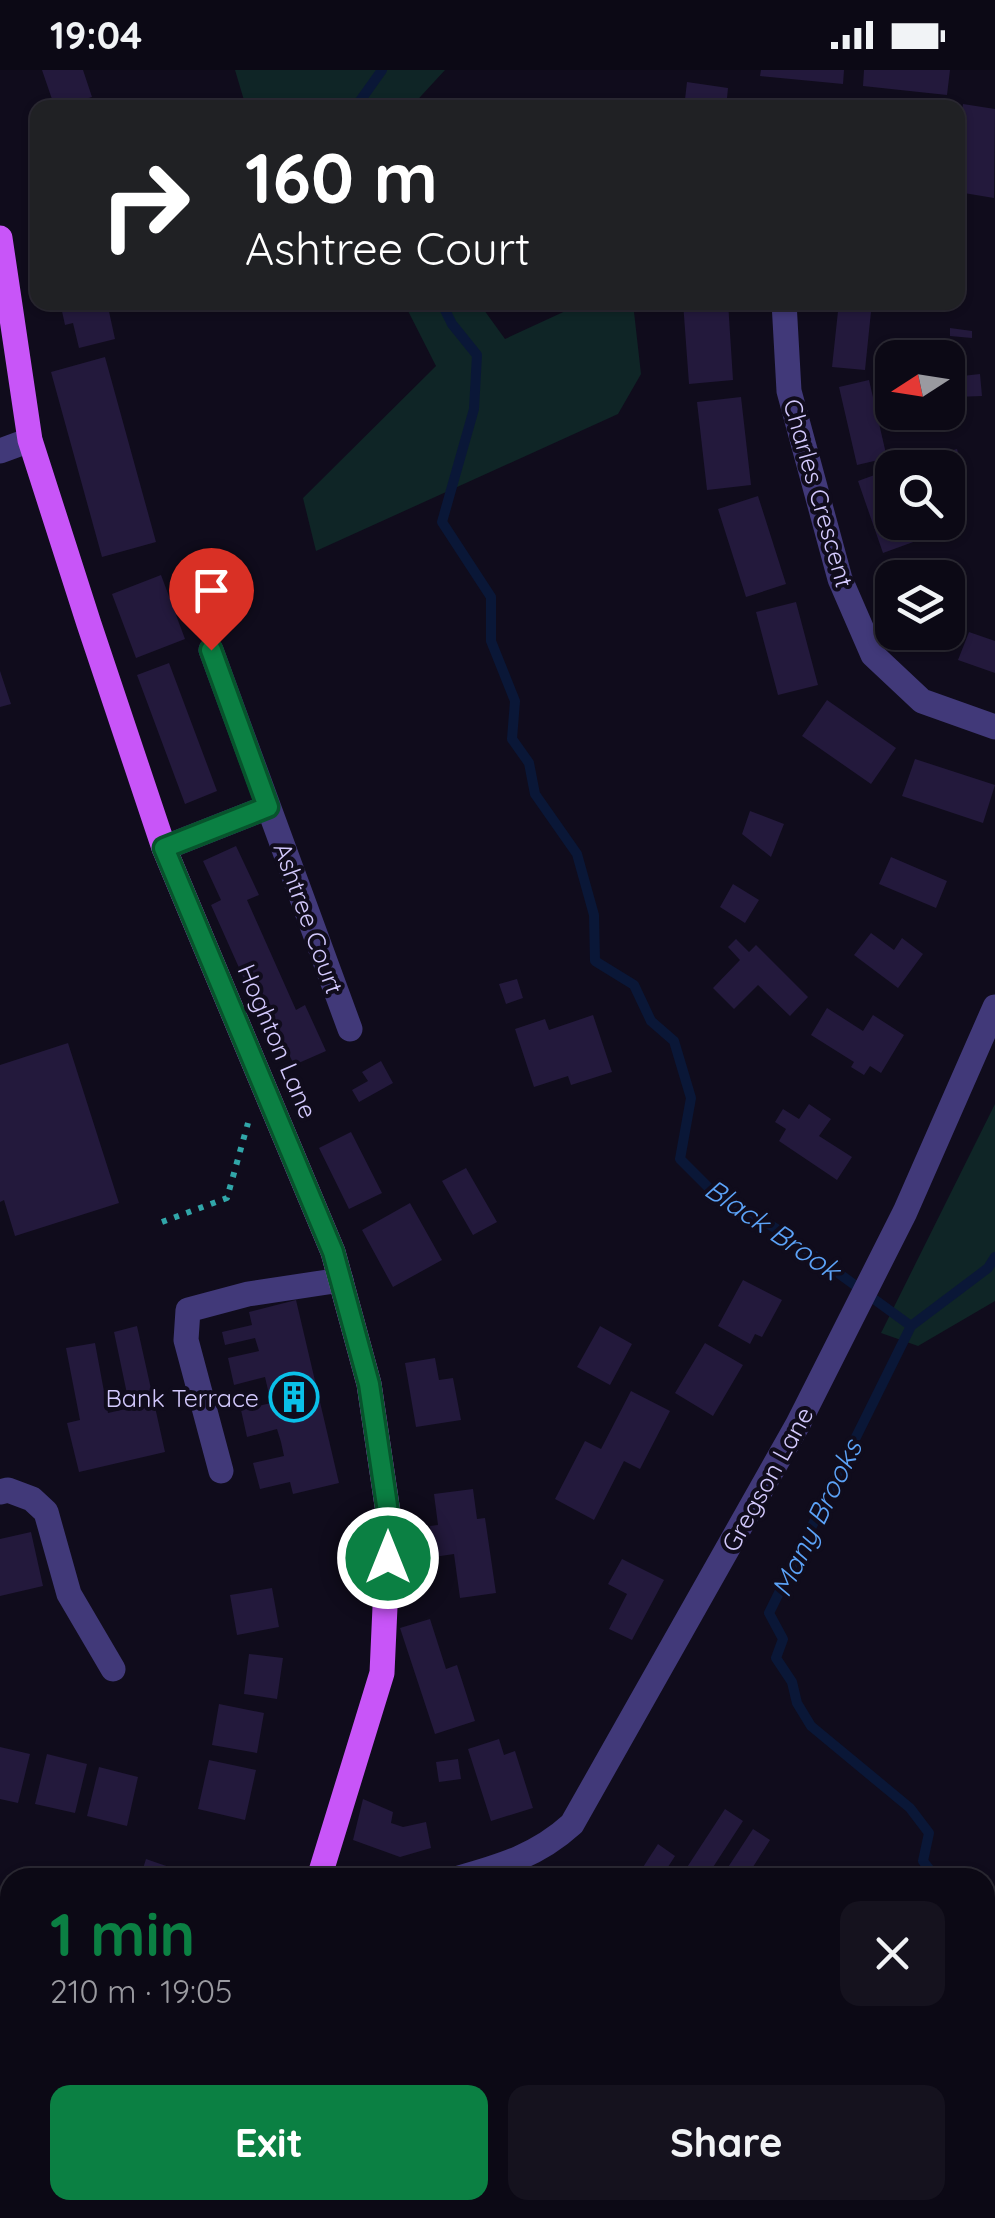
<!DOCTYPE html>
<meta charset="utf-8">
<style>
body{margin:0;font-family:Quicksand,sans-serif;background:#15121e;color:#f1f3f6;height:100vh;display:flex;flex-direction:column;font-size:38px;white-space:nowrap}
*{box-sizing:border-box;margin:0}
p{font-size:32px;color:#9a9aa0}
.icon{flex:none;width:55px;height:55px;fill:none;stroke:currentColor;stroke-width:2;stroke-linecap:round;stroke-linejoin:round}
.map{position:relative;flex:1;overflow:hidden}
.details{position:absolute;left:0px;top:1798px;width:995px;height:352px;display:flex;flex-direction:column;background:#0c0915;border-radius:30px 30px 0 0;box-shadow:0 2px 8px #0004,0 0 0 2px #2c2a34}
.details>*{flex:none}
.guide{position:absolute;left:30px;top:30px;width:935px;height:210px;border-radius:20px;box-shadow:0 2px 8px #0004,0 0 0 2px #2c2a34;background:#202124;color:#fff;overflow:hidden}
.needle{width:65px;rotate:258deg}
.tools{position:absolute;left:875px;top:270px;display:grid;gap:20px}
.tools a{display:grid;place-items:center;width:90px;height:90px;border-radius:20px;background:#0c0915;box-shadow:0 2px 8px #0004,0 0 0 2px #2c2a34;font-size:50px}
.pin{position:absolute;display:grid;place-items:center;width:85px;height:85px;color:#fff;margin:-102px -42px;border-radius:50% 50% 50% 0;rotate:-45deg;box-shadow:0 0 10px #0007}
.pin .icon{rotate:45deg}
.me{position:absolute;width:110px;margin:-55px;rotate:0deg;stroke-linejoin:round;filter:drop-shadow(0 0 8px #0008)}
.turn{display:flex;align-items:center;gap:35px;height:210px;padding:0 50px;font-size:45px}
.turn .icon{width:130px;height:130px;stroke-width:2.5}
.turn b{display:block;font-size:70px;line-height:85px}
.round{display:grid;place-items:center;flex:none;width:105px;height:105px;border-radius:20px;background:#15121e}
.overview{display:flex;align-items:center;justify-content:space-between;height:170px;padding:0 50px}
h1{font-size:60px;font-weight:800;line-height:75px;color:#0b8043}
.cta{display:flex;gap:20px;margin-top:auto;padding:20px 50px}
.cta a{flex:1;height:115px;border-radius:20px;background:#0b8043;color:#fff;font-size:40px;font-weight:800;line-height:115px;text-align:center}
.cta a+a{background:#15121e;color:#f1f3f6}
.status{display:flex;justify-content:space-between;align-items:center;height:70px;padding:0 50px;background:#0c0915;direction:ltr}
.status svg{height:28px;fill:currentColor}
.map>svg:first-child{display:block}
.green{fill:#0f2526}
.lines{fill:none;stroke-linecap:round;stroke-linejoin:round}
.stream{stroke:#0a1737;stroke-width:10}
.building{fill:#23193c}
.path{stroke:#31a6a9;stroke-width:6;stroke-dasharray:5 8;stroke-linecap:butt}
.minor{stroke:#413979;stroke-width:25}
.major{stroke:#c855f8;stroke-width:25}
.route-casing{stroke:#07532c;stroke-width:25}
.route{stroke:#0b8043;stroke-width:18}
.labels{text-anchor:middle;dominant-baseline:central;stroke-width:8;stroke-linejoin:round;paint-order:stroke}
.street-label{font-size:25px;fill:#d3c9fd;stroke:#100c1c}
.poi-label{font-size:25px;fill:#d3c9fd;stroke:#100c1c;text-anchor:end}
.water-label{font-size:28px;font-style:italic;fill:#5ca3f8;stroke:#100c1c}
</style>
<div class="status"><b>19:04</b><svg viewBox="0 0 49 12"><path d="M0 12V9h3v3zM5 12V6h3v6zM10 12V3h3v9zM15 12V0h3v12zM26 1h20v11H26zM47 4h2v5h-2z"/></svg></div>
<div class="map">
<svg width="995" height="2148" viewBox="0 0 995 2148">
<rect width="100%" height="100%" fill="#100c1c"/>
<path class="green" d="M235,0H445L410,38L246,37Z
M404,233H479L505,269L572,238L575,233H633L641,304L618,344L316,481L303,428L436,296Z
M995,1034V1231L918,1276L881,1263Z"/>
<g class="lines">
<path class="stream" d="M355,38L382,0
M441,232L452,254L477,285L474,339L442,452L491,527V571L515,631L512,669L529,693L535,724L577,784L594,845L595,891L634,915L651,951L674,971L691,1028L680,1089L722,1131L753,1144L786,1165L911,1256
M936,1808L923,1791L929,1763L910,1738L811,1656L797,1633L792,1612L776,1588L783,1569L769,1543L911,1256L988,1198L995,1187
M620,2148L625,2140"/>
</g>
<path class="building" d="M42,0H83L92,27L55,38Z
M761,0H844L843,14L760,6Z
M864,0H950L947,25L863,16Z
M687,12L728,18L726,38H684Z
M963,34L995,39L994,128L958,122V71Z
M60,232H101L102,238L108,237L115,269L79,278L73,253L65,255Z
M683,232H728L733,310L689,314Z
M839,232H872L865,300L832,297Z
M950,258L972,261V268L950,266Z
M105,287L156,472L102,487L51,302Z
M980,304L982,326L955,327L953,307Z
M869,310L887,388L857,395L839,317Z
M741,327L751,415L707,420L697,332Z
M957,379L961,393L943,397L939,384Z
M891,399L892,452H910L916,471L883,483L858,411Z
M758,426L786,514L746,527L718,439Z
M918,488L931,508H895L893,504Z
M161,505L185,569L136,588L112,524Z
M796,532L818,615L778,625L756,542Z
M948,534L959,552L948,560Z
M969,562L995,571V603L958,590Z
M169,593L217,721L185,734L137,605Z
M0,601L11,634L0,637Z
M827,630L896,678L871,714L802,666Z
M915,689L995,715L983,753L902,726Z
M750,741L784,754L771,787L742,764Z
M236,776L259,825L247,830L296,940L305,935L326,981L294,995L274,952L265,956L211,835L221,830L203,791Z
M891,787L947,811L936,838L879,814Z
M733,814L759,830L745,853L720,837Z
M871,863L894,880L902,868L923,884L898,918L854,885Z
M736,869L749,882L756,875L808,927L790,946L758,915L734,939L713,918L740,890L728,877Z
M517,909L523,928L506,934L499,914Z
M827,938L863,961L873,945L904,965L881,1003L870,996L864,1005L851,997L854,992L811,965Z
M593,945L612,1002L571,1015L568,1006L534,1017L515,959L545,949L549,960Z
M68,973L119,1133L15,1166L4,1130L0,1132V995Z
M381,991L393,1013L359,1032L352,1020L368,1011L362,1002Z
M809,1034L831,1049L819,1066L852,1087L837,1110L779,1071L786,1059L775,1052L783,1039L799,1049Z
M351,1062L382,1123L349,1139L319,1078Z
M466,1098L497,1152L473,1165L442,1111Z
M410,1133L442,1190L393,1217L362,1160Z
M743,1210L782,1230L762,1267L755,1264L750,1274L718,1256Z
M296,1230L339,1413L293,1424L290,1412L260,1419L253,1393L284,1386L281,1372L277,1359L247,1367L241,1340L271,1333L265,1307L234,1315L228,1288L259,1281L255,1268L225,1275L222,1262L252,1255L249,1242Z
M137,1256L165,1382L79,1402L67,1353L80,1350L66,1278L95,1273L108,1343L130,1338L114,1262Z
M600,1256L632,1274L610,1315L577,1297Z
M705,1273L743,1295L713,1346L675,1323Z
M435,1288L439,1310L453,1308L461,1350L416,1357L405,1293Z
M631,1321L670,1341L640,1399L624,1391L594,1450L555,1429L585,1371L601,1379Z
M473,1419L477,1449L485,1448L496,1523L460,1528L454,1484L434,1487L430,1456L438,1455L434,1424Z
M31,1462L43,1516L0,1526V1469Z
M622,1489L664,1510L632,1570L609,1559L627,1524L608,1514Z
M272,1518L279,1557L237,1565L230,1525Z
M430,1549L446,1599L457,1595L475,1651L435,1664L400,1558Z
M249,1584L283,1588L277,1629L244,1624Z
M219,1634L264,1643L257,1683L212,1675Z
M499,1669L504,1685L515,1681L533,1738L491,1751L468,1679Z
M0,1677L30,1684L18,1733L0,1729Z
M47,1684L87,1694L75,1743L35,1734Z
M458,1689L461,1709L439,1712L436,1692Z
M209,1690L256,1700L245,1750L198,1739Z
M99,1697L138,1707L127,1756L87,1746Z
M363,1729L393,1742L391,1753L403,1757L426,1752L431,1778L400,1787L353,1770Z
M725,1739L743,1751L706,1808H680Z
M753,1759L770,1770L746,1808H721Z
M658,1774L675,1786L661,1808H636Z
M146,1789L198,1807V1808H140Z"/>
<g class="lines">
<path class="path" d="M162,1152L227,1128L248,1053"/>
<path class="minor" d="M784,232L789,321L840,509L873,585L922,631L995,657
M0,381L30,370
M211,580L350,959
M164,778L268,737
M221,1401L186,1270L188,1240L248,1224L341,1210
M0,1422L8,1420L32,1429L46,1442L69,1524L113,1599
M459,1808C502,1796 538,1785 572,1754L798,1354L905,1142L995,937"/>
<path class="major" d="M0,168L30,370L89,554L164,778L333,1182L369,1314L389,1449L382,1603L319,1808
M111,2148L119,2140"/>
</g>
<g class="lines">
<g class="route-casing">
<path id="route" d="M211,580L268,737L164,778L333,1182L369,1314L389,1449L388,1488"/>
</g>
<use href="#route" class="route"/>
</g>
<defs>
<g id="building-ring" transform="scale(2.5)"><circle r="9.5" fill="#100c1c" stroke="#0ac0e9" stroke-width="1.5"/><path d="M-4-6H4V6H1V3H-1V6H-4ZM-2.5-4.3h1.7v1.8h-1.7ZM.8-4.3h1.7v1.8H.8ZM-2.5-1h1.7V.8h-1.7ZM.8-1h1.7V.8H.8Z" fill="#0ac0e9"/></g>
</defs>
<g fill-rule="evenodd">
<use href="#building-ring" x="294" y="1327"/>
</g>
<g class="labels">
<g class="street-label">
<text transform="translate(819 423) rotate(74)">Charles Crescent</text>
<text transform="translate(309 848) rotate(70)">Ashtree Court</text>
<text transform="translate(278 971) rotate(67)">Hoghton Lane</text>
<text transform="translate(767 1409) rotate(-61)">Gregson Lane</text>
</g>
<g class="poi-label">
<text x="259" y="1327">Bank Terrace</text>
</g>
<g class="water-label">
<text transform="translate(773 1159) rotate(34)">Black Brook</text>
<text transform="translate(816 1448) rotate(-64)">Many Brooks</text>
</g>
</g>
</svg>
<div class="tools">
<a><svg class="needle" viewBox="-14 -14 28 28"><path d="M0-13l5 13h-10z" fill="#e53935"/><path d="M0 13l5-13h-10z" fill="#9a9aa0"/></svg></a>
<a><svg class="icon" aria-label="search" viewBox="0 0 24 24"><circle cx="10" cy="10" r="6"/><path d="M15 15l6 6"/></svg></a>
<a><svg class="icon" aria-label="layers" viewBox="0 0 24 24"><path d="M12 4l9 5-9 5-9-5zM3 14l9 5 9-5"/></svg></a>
</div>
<div class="pin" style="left:211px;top:580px;background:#d93025"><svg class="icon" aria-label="arrive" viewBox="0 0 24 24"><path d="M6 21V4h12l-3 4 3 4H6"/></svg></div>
<svg class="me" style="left:388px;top:1488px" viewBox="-20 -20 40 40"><circle r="17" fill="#0b8043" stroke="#fff" stroke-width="3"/><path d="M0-11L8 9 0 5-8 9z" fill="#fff"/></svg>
<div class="guide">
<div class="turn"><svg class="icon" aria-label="right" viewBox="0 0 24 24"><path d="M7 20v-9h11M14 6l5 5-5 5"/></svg><div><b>160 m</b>Ashtree Court</div></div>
</div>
<section class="details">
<div class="overview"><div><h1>1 min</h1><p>210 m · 19:05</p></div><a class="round"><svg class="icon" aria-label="close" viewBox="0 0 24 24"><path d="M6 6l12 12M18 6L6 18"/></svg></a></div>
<div class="cta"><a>Exit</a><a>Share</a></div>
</section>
</div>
